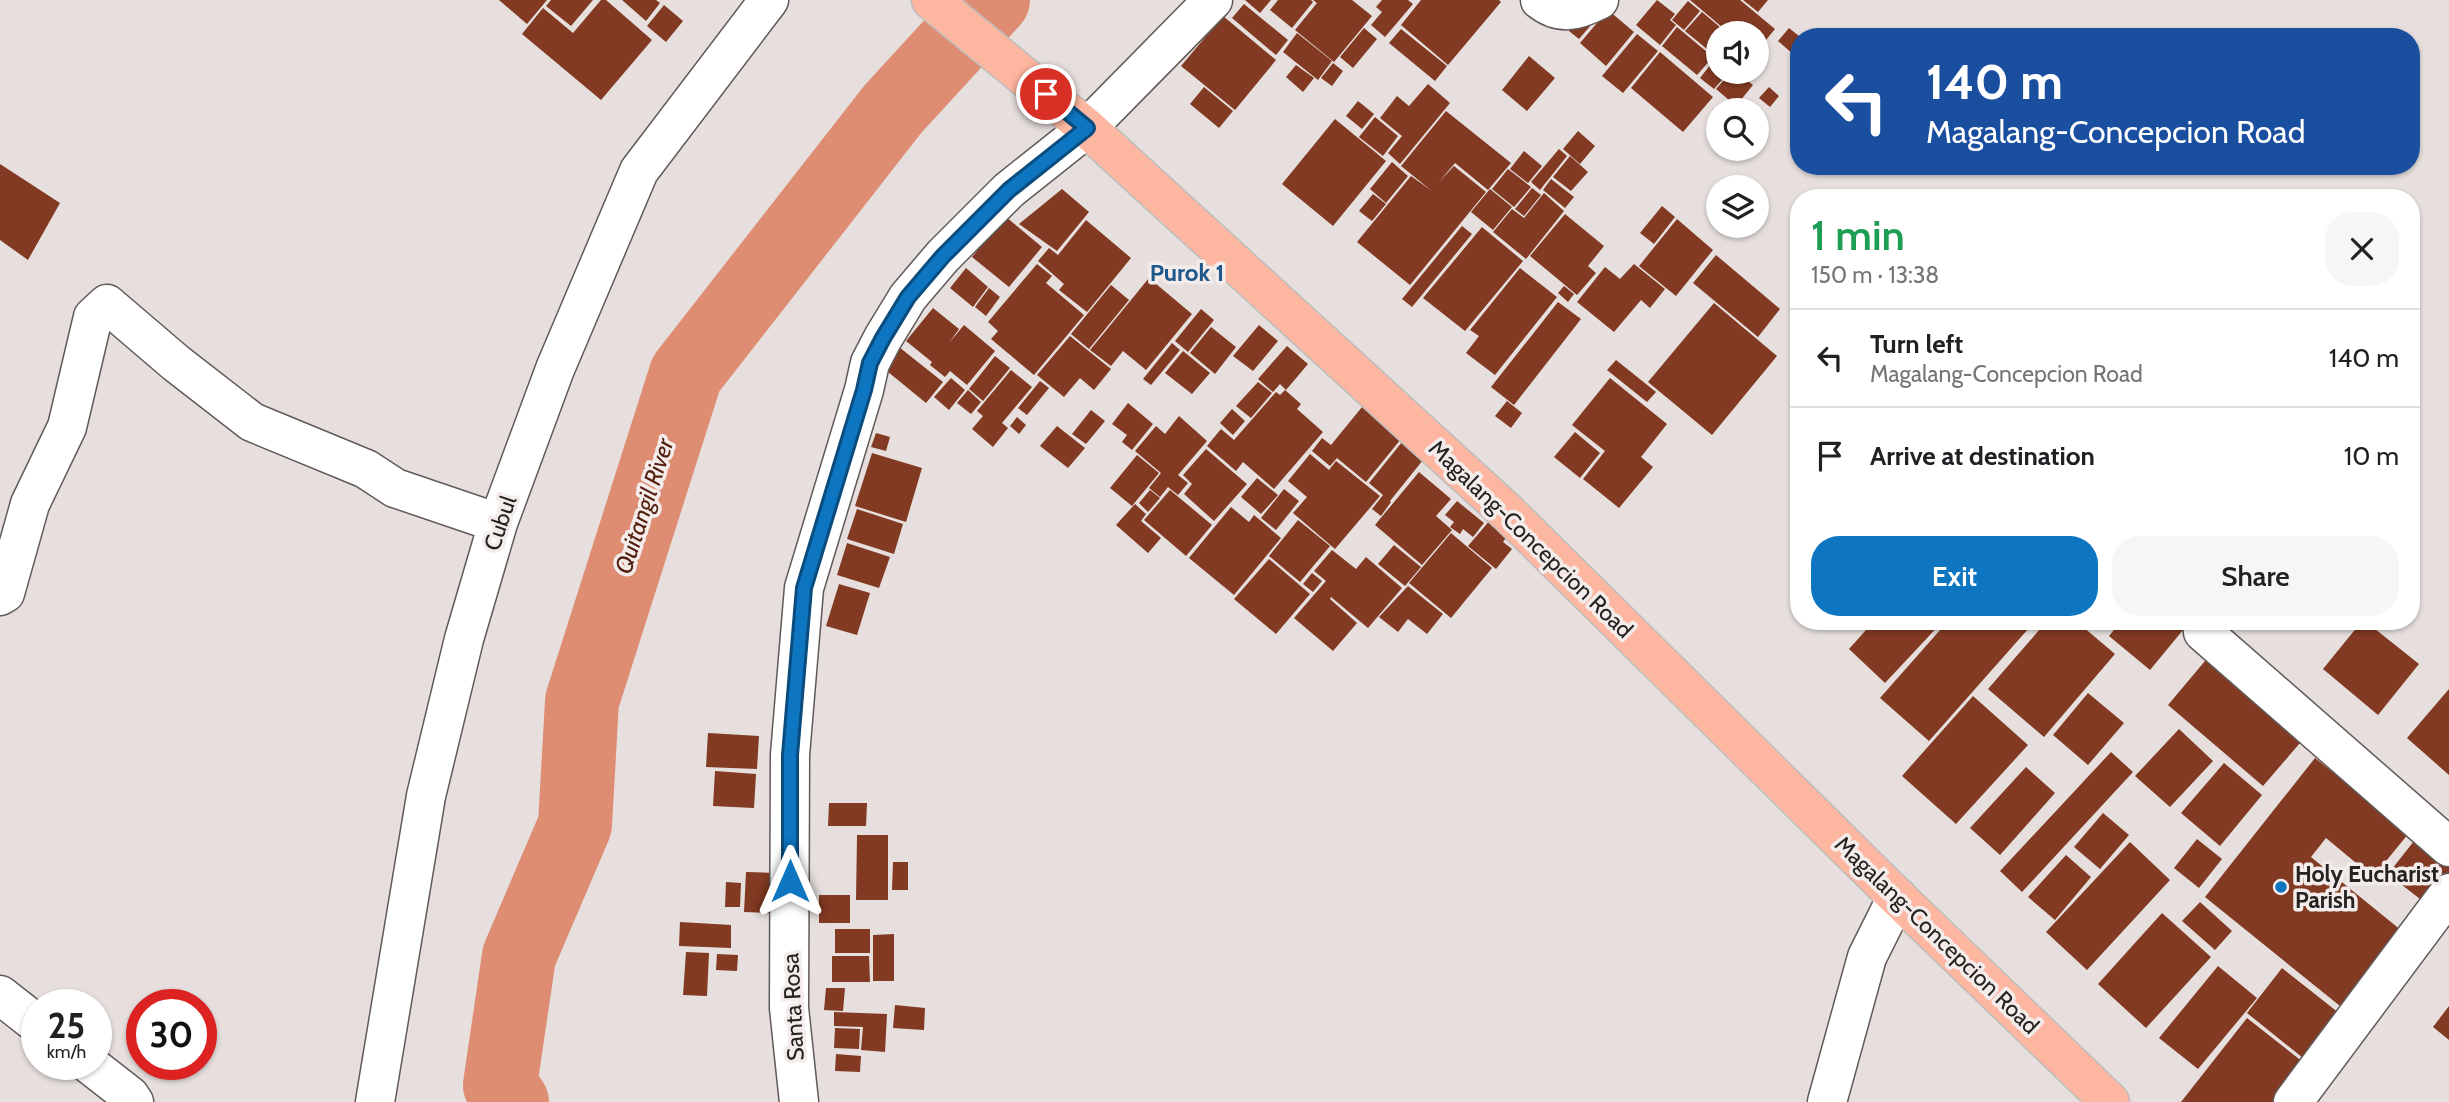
<!DOCTYPE html>
<meta charset="utf-8">
<style>
body{margin:0;font-family:Cabin,sans-serif;background:#f6f6f6;color:#202124;height:100vh;display:flex;flex-direction:column;font-size:26px;white-space:nowrap}
*{box-sizing:border-box;margin:0}
p{font-size:23px;color:#757577}
.icon{flex:none;width:38px;height:38px;fill:none;stroke:currentColor;stroke-width:2;stroke-linecap:round;stroke-linejoin:round}
.map{position:relative;flex:1;overflow:hidden}
.panel{position:absolute;left:1790px;top:189px;width:630px;height:441px;display:flex;flex-direction:column;background:#fff;border-radius:28px;box-shadow:0 2px 5px #0004}
.panel>*{flex:none}
.top-card{position:absolute;left:1790px;top:28px;width:630px;height:147px;border-radius:28px;box-shadow:0 2px 5px #0004;background:#1a4fa0;color:#fff;overflow:hidden}
.buttons{position:absolute;left:1706px;top:21px;display:grid;gap:14px}
.buttons a{display:grid;place-items:center;width:63px;height:63px;border-radius:50%;background:#fff;box-shadow:0 2px 5px #0004;font-size:35px}
.speed{position:absolute;left:21px;top:989px;display:flex;gap:14px;font-size:35px;font-weight:700;text-align:center}
.speed>*{display:grid;place-content:center;width:91px;height:91px;border-radius:50%;background:#fff;box-shadow:0 2px 5px #0004;line-height:1}
.speed small{font-size:18px;font-weight:400}
.speed .limit{border:10px solid #d22;background:#fff;color:#111}
.pin{position:absolute;display:grid;place-items:center;width:60px;height:60px;color:#fff;margin:-30px;border:4px solid #fff;border-radius:50%;box-shadow:0 2px 7px #0007}
.me{position:absolute;width:77px;margin:-38px;rotate:0deg;stroke-linejoin:round;filter:drop-shadow(0 0 5px #0008)}
.turn{display:flex;align-items:center;gap:24px;height:147px;padding:0 21px;font-size:32px}
.turn .icon{width:91px;height:91px;stroke-width:2.5}
.turn b{display:block;font-size:49px;line-height:60px}
.round{display:grid;place-items:center;flex:none;width:74px;height:74px;border-radius:28px;background:#f6f6f6}
.head{display:flex;align-items:center;justify-content:space-between;height:119px;padding:0 21px}
h1{font-size:42px;font-weight:600;line-height:52px;color:#1e9e55}
.action{display:flex;gap:14px;margin-top:auto;padding:14px 21px}
.action a{flex:1;height:80px;border-radius:28px;background:#0e75c0;color:#fff;font-size:28px;font-weight:600;line-height:80px;text-align:center}
.action a+a{background:#f6f6f6;color:#202124}
ul{padding:0;list-style:none}
li{display:flex;align-items:center;gap:21px;height:98px;padding:0 21px;border-top:2px solid #e0e0e0}
li div{flex:1}
li b{display:block;font-size:26px}
li em{font-style:normal}
.map>svg:first-child{display:block}
.lines{fill:none;stroke-linecap:round;stroke-linejoin:round}
.river{stroke:#de8d73;stroke-width:74}
.building{fill:#823a22}
.minor-casing{stroke:#605a58;stroke-width:41}
.major-casing{stroke:#bebdbd;stroke-width:41}
.minor{stroke:#fff;stroke-width:38}
.major{stroke:#fdb6a0;stroke-width:38}
.route-casing{stroke:#094c7d;stroke-width:18}
.route{stroke:#0e75c0;stroke-width:12}
.poi-dot{fill:#0e75c0;stroke:#f3ecea;stroke-width:2.5}
.labels{text-anchor:middle;dominant-baseline:central;stroke-width:7;stroke-linejoin:round;paint-order:stroke}
.street-label{font-size:23px;fill:#252222;stroke:#f3ecea}
.poi-label{font-size:23px;font-weight:bold;fill:#252222;stroke:#f3ecea;text-anchor:start}
.neighbourhood-label{font-size:24px;font-weight:bold;fill:#1f588a;stroke:#f3ecea}
.water-label{font-size:24px;font-style:italic;fill:#511d0c;stroke:#f3ecea}
</style>
<div class="map">
<svg width="2449" height="1102" viewBox="0 0 2449 1102">
<rect width="100%" height="100%" fill="#e6dfdd"/>
<g class="lines">
<path class="river" d="M512,1102L500,1085L519,956L575,825L582,701L686,374L893,109L993,0"/>
</g>
<path class="building" d="M499,0H547L527,24Z
M551,0H593L571,26L546,6Z
M601,0H606L652,40L601,100L522,34L543,8L573,33Z
M622,0H656L660,3L646,21Z
M1245,0H1271L1260,13Z
M1278,0H1311L1313,2L1292,28L1270,10Z
M1313,0H1352L1372,16L1334,62L1295,30L1317,3Z
M1382,0H1408L1413,4L1385,37L1371,25L1382,12L1376,7Z
M1421,0H1499L1501,2L1448,65L1401,25Z
M1657,0L1675,14L1670,20L1676,25L1660,45L1636,25Z
M1690,0H1740L1775,29L1757,51V33H1729Z
M1743,0H1768L1758,12Z
M1688,1L1700,11L1684,30L1672,20Z
M1244,4L1288,40L1276,55L1232,18Z
M664,5L683,21L666,42L647,26Z
M1608,10L1634,32L1606,66L1580,43Z
M1702,12L1727,33H1718V48L1713,54L1685,31Z
M1223,16L1276,60L1235,110L1181,66Z
M1581,16L1591,25L1579,39L1569,31Z
M1677,27L1713,57L1697,75L1662,46Z
M1364,28L1377,39L1353,68L1340,57Z
M1789,28L1799,36V46L1793,54L1778,41Z
M1401,29L1447,66L1435,81L1389,43Z
M1297,33L1332,61L1318,80L1283,52Z
M1637,34L1658,51L1623,93L1602,76Z
M1660,52L1713,97L1683,132L1631,88Z
M1718,55V72H1729L1714,89L1700,78Z
M1529,56L1555,78L1527,111L1502,90Z
M1333,63L1343,71L1332,86L1321,78Z
M1296,65L1314,78L1303,92L1286,77Z
M1731,72H1736L1753,85L1736,106L1716,89Z
M1428,84L1450,103L1400,164L1388,153L1402,136L1380,118L1397,96L1409,106Z
M1204,87L1233,111L1219,128L1190,104Z
M1769,87L1779,96L1770,107L1759,98Z
M1358,101L1374,114L1362,129L1346,116Z
M1446,111L1511,163L1488,190L1455,163L1439,182L1454,166L1486,192L1410,285L1357,242L1411,176L1432,191L1401,166Z
M1375,117L1398,136L1383,156L1359,137Z
M1335,119L1386,161L1333,226L1282,184Z
M1578,131L1595,146L1580,164L1563,149Z
M1559,149L1567,156L1540,190L1531,182Z
M1524,151L1542,166L1528,183L1510,169Z
M1570,156L1588,172L1571,191L1553,177Z
M1392,162L1408,176L1386,203L1370,189Z
M0,164L60,203L28,260L0,240Z
M1508,169L1531,187L1514,207L1492,189Z
M1551,179L1574,197L1565,208L1543,190Z
M1532,188L1541,195L1524,216L1515,209Z
M1062,189L1089,212L1057,251L1019,224Z
M1490,189L1512,207L1493,230L1471,212Z
M1544,193L1564,211L1526,259L1493,232L1512,209L1524,218Z
M1373,194L1386,204L1372,221L1359,211Z
M1662,206L1675,217L1654,244L1640,233Z
M1565,214L1604,246L1588,266L1596,273L1577,295L1530,256Z
M1005,216L1042,247L1009,287L972,257Z
M1677,219L1713,250L1676,296L1639,266Z
M1086,220L1131,258L1087,312L1059,290L1064,284L1038,261L1049,248L1058,255Z
M1462,226L1472,234L1412,307L1402,299Z
M1482,227L1523,261L1465,331L1423,298Z
M1716,255L1780,309L1758,337L1693,283Z
M1037,264L1052,276L1046,283L1084,315L1034,375L991,339L998,331L988,322Z
M1634,264L1665,289L1650,308L1641,300L1614,332L1577,302L1605,267L1620,279Z
M966,268L988,287L973,307L950,288Z
M1520,268L1557,297L1495,375L1466,353L1479,336L1470,330Z
M1149,278L1192,314L1146,370L1123,351L1111,366L1090,350Z
M1111,285L1129,300L1089,349L1071,334Z
M1564,286L1574,294L1568,302L1558,293Z
M989,288L1000,297L986,316L975,307Z
M1558,302L1581,319L1514,405L1491,387Z
M1714,303L1777,356L1712,435L1648,382Z
M933,308L959,329L949,343L964,325L995,351L967,385L950,371L945,377L930,365L932,362L906,341Z
M1201,309L1214,320L1188,352L1175,341Z
M1259,325L1278,341L1253,371L1233,356Z
M1211,327L1236,347L1215,374L1190,353Z
M1070,336L1111,369L1094,390L1080,378L1064,397L1037,375Z
M1172,343L1180,350L1151,385L1143,379Z
M1287,346L1308,364L1286,390L1280,384L1273,392L1258,379Z
M899,347L943,382L926,403L882,367Z
M1183,351L1210,373L1192,394L1165,373Z
M995,356L1010,368L983,401L969,389Z
M1616,360L1656,392L1647,402L1607,370Z
M1011,370L1032,387L1002,423L1008,428L993,447L972,429L983,416L977,411Z
M951,378L965,390L949,410L934,397Z
M1610,378L1667,424L1641,457L1653,467L1619,508L1583,479L1605,451L1572,425Z
M1040,381L1049,388L1027,415L1018,408Z
M1258,382L1272,393L1251,418L1236,406Z
M968,390L981,402L971,414L957,403Z
M1285,390L1301,404L1297,409L1323,432L1274,489L1243,462L1236,471L1207,446L1221,429L1234,440L1276,392L1280,395Z
M1507,401L1522,413L1511,428L1495,416Z
M1128,403L1153,424L1132,450L1122,442L1127,435L1112,424Z
M1362,407L1401,439L1366,482L1337,458L1330,466L1312,451L1322,438L1331,445Z
M1232,409L1245,421L1233,435L1220,423Z
M1091,410L1105,421L1086,444L1072,434Z
M1179,416L1207,441L1178,475L1188,483L1178,495L1168,487L1160,497L1149,488L1161,473L1135,451L1156,426L1165,434Z
M1017,417L1026,425L1019,434L1010,426Z
M1057,426L1085,448L1068,468L1040,446Z
M1575,432L1600,453L1580,478L1554,457Z
M876,433L890,437L886,451L871,447Z
M1402,442L1423,460L1390,501L1391,502L1381,516L1372,509L1383,495L1369,483Z
M1206,449L1247,484L1214,521L1184,494L1192,484L1183,475Z
M872,453L922,468L906,522L855,506Z
M1310,454L1329,470L1336,461L1380,496L1335,549L1293,513L1307,497L1288,481Z
M1137,455L1159,473L1132,506L1110,488Z
M1419,472L1451,499L1436,516L1452,530L1422,565L1375,525Z
M1257,478L1278,495L1261,514L1241,497Z
M1284,489L1299,501L1276,530L1261,518Z
M1150,490L1160,498L1148,512L1139,503Z
M1170,490L1212,525L1186,556L1144,520Z
M1457,501L1484,523L1473,537L1463,529L1460,534L1450,527L1454,522L1445,515Z
M1135,504L1146,514L1141,521L1161,538L1148,553L1116,525Z
M1231,507L1249,522L1254,515L1281,538L1234,595L1189,558Z
M857,509L903,524L894,554L847,539Z
M1491,519L1509,534L1503,542L1512,549L1496,569L1468,546Z
M1298,520L1330,546L1300,582L1269,556Z
M1451,533L1492,568L1451,618L1409,583Z
M847,543L890,557L879,588L837,575Z
M1394,545L1421,567L1405,586L1378,564Z
M1332,550L1356,569L1366,557L1402,588L1368,628L1331,597L1330,599L1357,623L1333,651L1294,618L1326,581L1314,571Z
M1269,559L1310,594L1276,634L1234,599Z
M1312,573L1322,581L1313,592L1303,584Z
M839,584L870,593L857,635L826,626Z
M1408,586L1443,614L1427,634L1408,619L1398,632L1379,617Z
M1874,621H1943L1885,683L1849,649Z
M1948,621H2021L2029,628L1929,741L1880,698Z
M2047,621H2076L2115,654L2044,737L1988,689Z
M2121,621H2173L2183,630L2150,670L2109,636Z
M2362,621H2365L2419,664L2378,715L2323,669Z
M2210,655L2306,736L2263,786L2168,705Z
M2449,689V775L2407,738Z
M2088,693L2124,723L2088,765L2053,735Z
M1973,696L2028,745L1956,824L1902,776Z
M2179,729L2213,761L2170,807L2135,776Z
M708,733L759,736L757,769L706,767Z
M2111,752L2133,772L2022,892L2000,871Z
M2315,758L2409,833L2373,877L2326,838L2311,857L2402,931L2340,1006L2205,897Z
M2224,763L2262,795L2220,846L2181,813Z
M2026,767L2055,793L2000,855L1970,828Z
M715,771L756,774L754,808L713,806Z
M829,803H867L866,826H828Z
M2103,813L2129,835L2100,869L2074,847Z
M857,835H888V900H856Z
M2418,836L2449,860V881L2429,906L2388,874Z
M2197,839L2222,859L2199,888L2174,868Z
M2130,842L2170,880L2087,970L2046,932Z
M2066,855L2091,877L2055,920L2028,897Z
M893,862H908V890H892Z
M746,872L775,873L773,913L744,912Z
M726,882L741,883L740,907H725Z
M819,895H850V923H819Z
M2200,902L2232,931L2215,950L2182,921Z
M2162,913L2211,957L2146,1028L2098,984Z
M680,922L731,925V948L679,946Z
M835,929H870V953H835Z
M894,934V981H873V935Z
M686,952L709,953L707,996L683,995Z
M717,954L738,955L737,971L716,970Z
M832,956H869L870,982H832Z
M2218,966L2257,998L2198,1069L2159,1038Z
M2282,968L2344,1017L2308,1062L2247,1013Z
M826,988H845L843,1011L824,1010Z
M895,1005L925,1008L924,1030L893,1028Z
M2449,1006V1040L2433,1027Z
M834,1012L887,1014L885,1052L861,1050L863,1027L834,1026Z
M2247,1018L2308,1066L2280,1102H2181Z
M835,1028L860,1029L859,1049L834,1048Z
M836,1054L861,1056L860,1072L835,1071Z"/>
<g class="lines">
<g class="minor-casing">
<path id="minor" d="M1540,0C1560,16 1577,11 1599,0
M0,596L5,593L30,504L67,427L93,317L107,304L176,363L252,422L366,469L395,488L498,523
M2203,632L2449,847
M0,995L37,1024
M89,1064L130,1096L134,1102
M375,1102L426,796L464,639L498,523L555,369L639,171L769,0
M799,1102L789,1008L790,755L804,588L864,390L870,363L883,338L908,297L943,256L1009,190L1087,128L1213,0
M1827,1102L1867,957L1897,897
M2293,1102L2449,893"/>
</g>
<g class="major-casing">
<path id="major" d="M931,0L1087,128L1508,513L1897,897L2110,1102"/>
</g>
<use href="#minor" class="minor"/>
<use href="#major" class="major"/>
</g>
<g class="lines">
<g class="route-casing">
<path id="route" d="M790,881V755L804,588L864,390L870,363L883,338L908,297L943,256L1009,190L1087,128L1046,94"/>
</g>
<use href="#route" class="route"/>
</g>
<circle class="poi-dot" cx="2281" cy="887" r="7"/>
<g class="labels">
<g class="street-label">
<text transform="translate(500 523) rotate(-71)">Cubul</text>
<text transform="translate(1531 539) rotate(44)">Magalang-Concepcion Road</text>
<text transform="translate(1937 935) rotate(44)">Magalang-Concepcion Road</text>
<text transform="translate(793 1007) rotate(-93)">Santa Rosa</text>
</g>
<g class="poi-label">
<text x="2295" y="874">Holy Eucharist<tspan x="2295" dy="26">Parish</tspan></text>
</g>
<g class="neighbourhood-label">
<text x="1187" y="272">Purok 1</text>
</g>
<g class="water-label">
<text transform="translate(644 506) rotate(-72)">Quitangil River</text>
</g>
</g>
</svg>
<div class="buttons">
<a><svg class="icon" aria-label="sound" viewBox="0 0 24 24"><path d="M4 9h4l5-4v14l-5-4H4zM17 9q2 3 0 6"/></svg></a>
<a><svg class="icon" aria-label="search" viewBox="0 0 24 24"><circle cx="10" cy="10" r="6"/><path d="M15 15l6 6"/></svg></a>
<a><svg class="icon" aria-label="layers" viewBox="0 0 24 24"><path d="M12 4l9 5-9 5-9-5zM3 14l9 5 9-5"/></svg></a>
</div>
<div class="speed"><div>25<small>km/h</small></div><div class="limit">30</div></div>
<div class="pin" style="left:1046px;top:94px;background:#d93025"><svg class="icon" aria-label="arrive" viewBox="0 0 24 24"><path d="M6 21V4h12l-3 4 3 4H6"/></svg></div>
<svg class="me" style="left:790px;top:881px" viewBox="-20 -20 40 40"><path d="M0-17L14 15 0 8-14 15z" fill="#0e75c0" stroke="#fff" stroke-width="4"/></svg>
<div class="top-card">
<div class="turn"><svg class="icon" aria-label="left" viewBox="0 0 24 24"><path d="M17 20v-9H6M10 6l-5 5 5 5"/></svg><div><b>140 m</b>Magalang-Concepcion Road</div></div>
</div>
<section class="panel">
<div class="head"><div><h1>1 min</h1><p>150 m · 13:38</p></div><a class="round"><svg class="icon" aria-label="close" viewBox="0 0 24 24"><path d="M6 6l12 12M18 6L6 18"/></svg></a></div>
<ul>
<li><svg class="icon" aria-label="left" viewBox="0 0 24 24"><path d="M17 20v-9H6M10 6l-5 5 5 5"/></svg><div><b>Turn left</b><p>Magalang-Concepcion Road</p></div><em>140 m</em></li>
<li><svg class="icon" aria-label="arrive" viewBox="0 0 24 24"><path d="M6 21V4h12l-3 4 3 4H6"/></svg><div><b>Arrive at destination</b></div><em>10 m</em></li>
</ul>
<div class="action"><a>Exit</a><a>Share</a></div>
</section>
</div>
